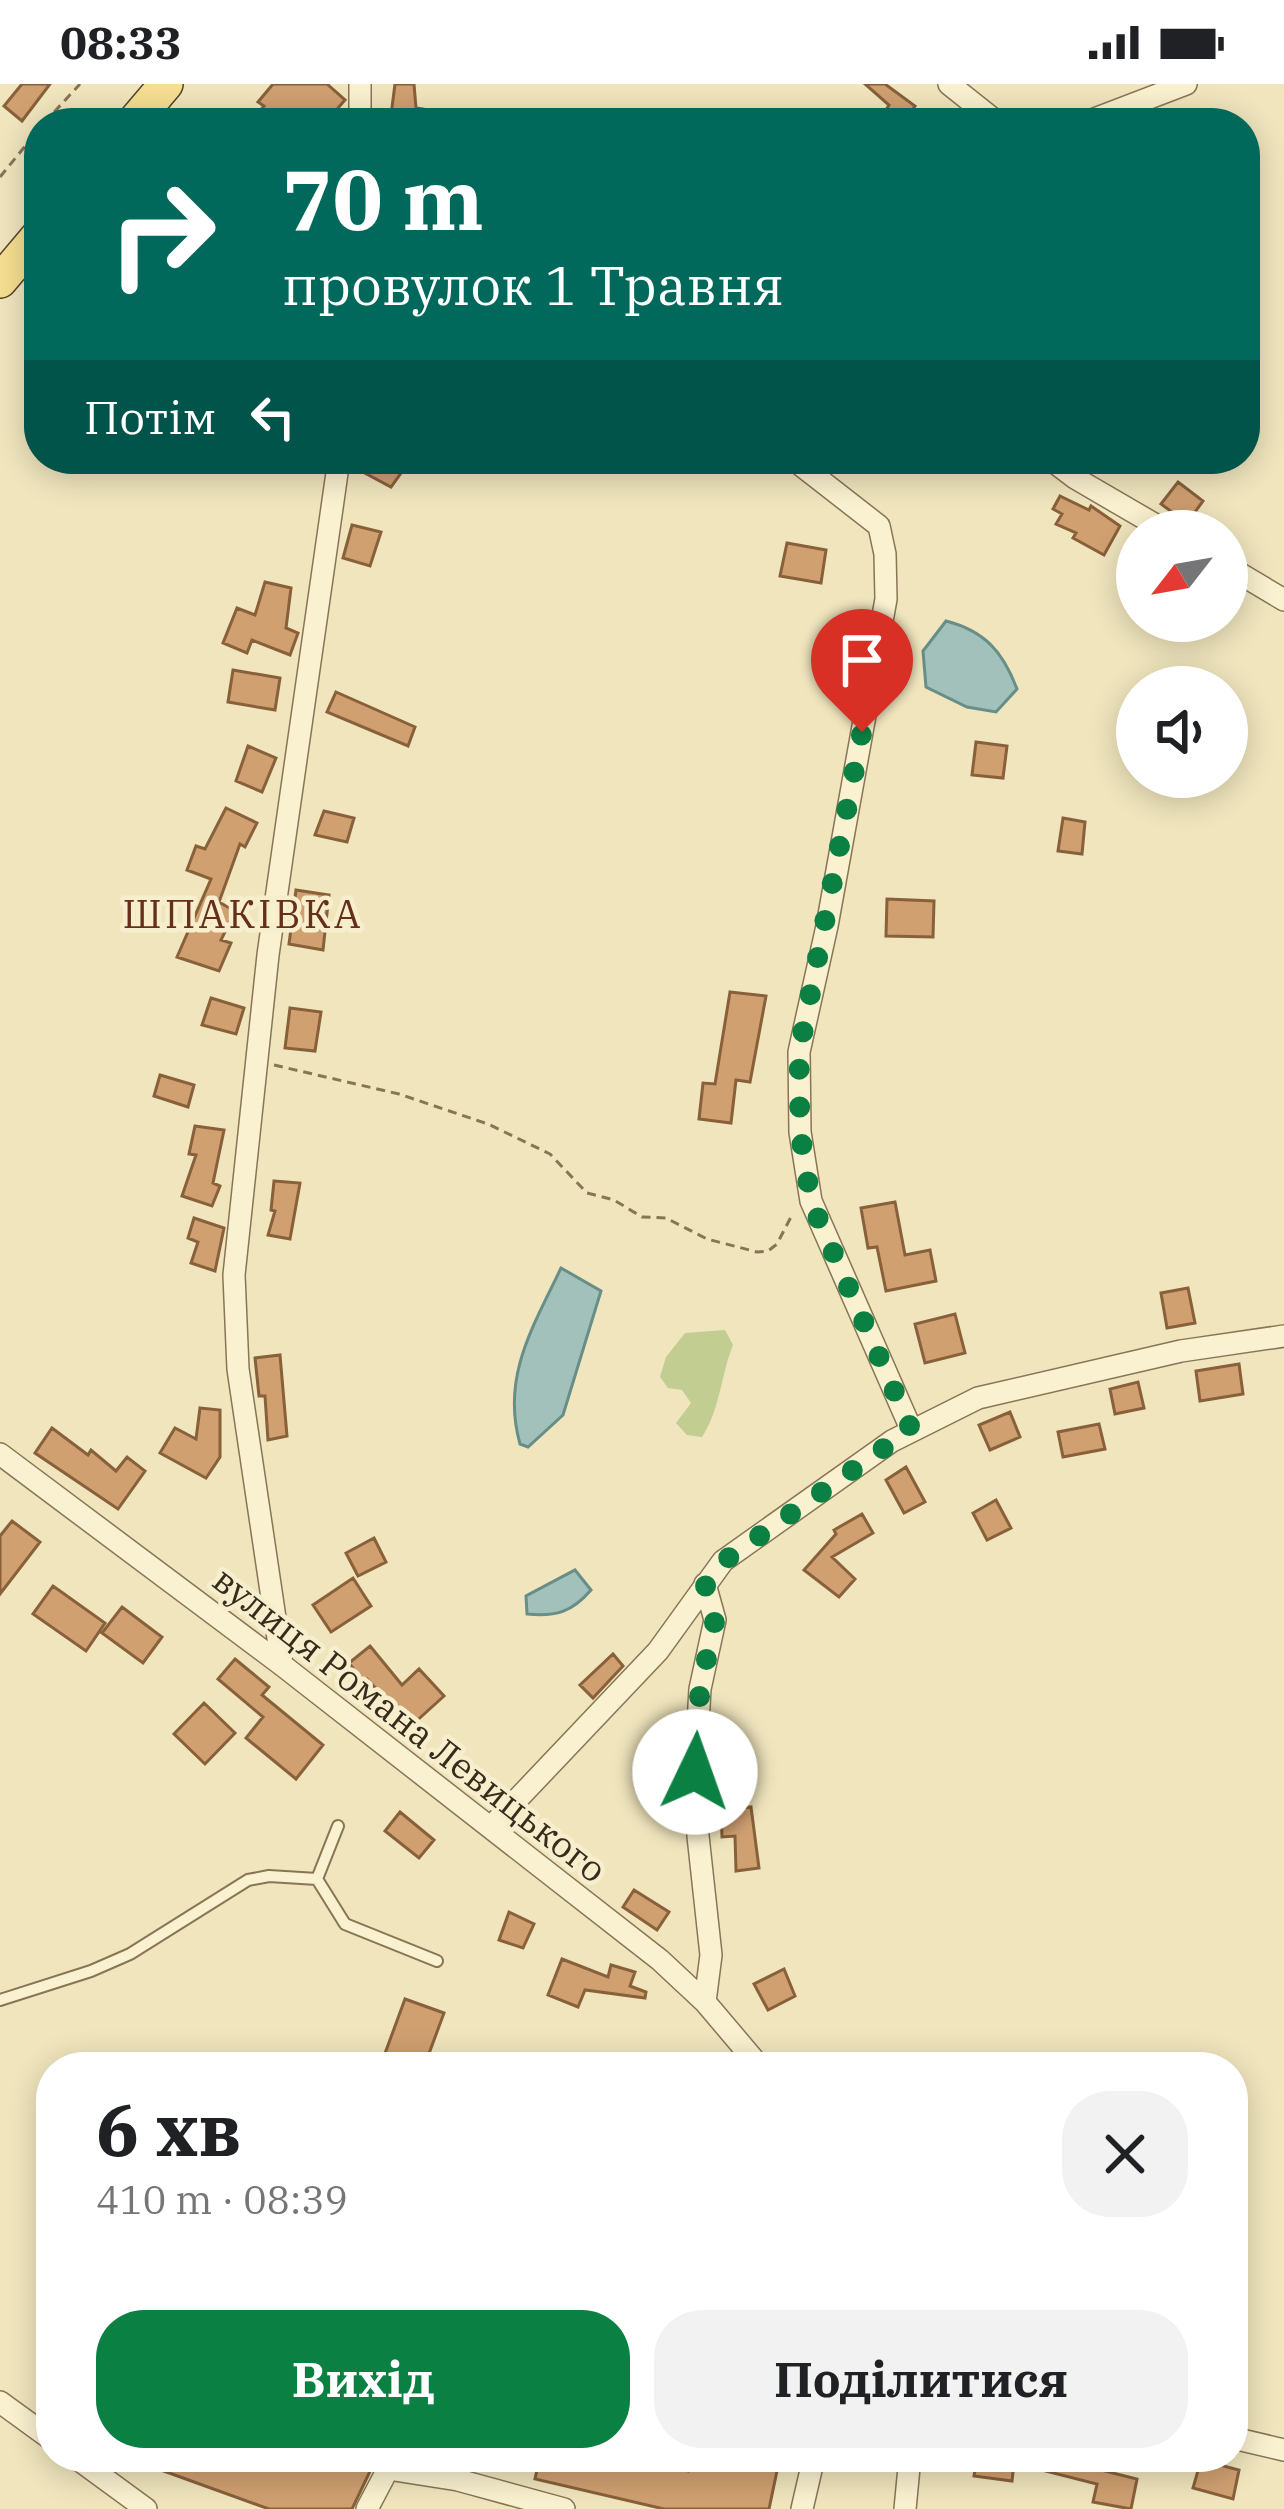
<!DOCTYPE html>
<html lang="uk">
<meta charset="utf-8">
<style>
body{margin:0;font-family:"IBM Plex Serif",serif;background:#f2f2f2;color:#202124;height:100vh;display:flex;flex-direction:column;font-size:45px;white-space:nowrap}
*{box-sizing:border-box;margin:0}
p{font-size:39px;color:#757577}
.icon{flex:none;width:66px;height:66px;fill:none;stroke:currentColor;stroke-width:2;stroke-linecap:round;stroke-linejoin:round}
.map{position:relative;flex:1;overflow:hidden}
.panel{position:absolute;left:36px;top:1968px;width:1212px;height:420px;display:flex;flex-direction:column;background:#fff;border-radius:48px;box-shadow:0 6px 30px #0003}
.panel>*{flex:none}
.top-card{position:absolute;left:24px;top:24px;width:1236px;height:366px;border-radius:48px;box-shadow:0 6px 30px #0003;background:#00695c;color:#fff;overflow:hidden}
.needle{width:78px;rotate:239deg}
.tools{position:absolute;left:1116px;top:426px;display:grid;gap:24px}
.tools a{display:grid;place-items:center;width:132px;height:132px;border-radius:50%;background:#fff;box-shadow:0 6px 30px #0003;font-size:60px}
.pin{position:absolute;display:grid;place-items:center;width:102px;height:102px;color:#fff;margin:-123px -51px;border-radius:50% 50% 50% 0;rotate:-45deg;box-shadow:0 0 12px #0007}
.pin .icon{rotate:45deg}
.me{position:absolute;width:132px;margin:-66px;rotate:3deg;stroke-linejoin:round;filter:drop-shadow(0 0 9px #0008)}
.turn{display:flex;align-items:center;gap:42px;height:252px;padding:0 60px;font-size:54px}
.turn .icon{width:156px;height:156px;stroke-width:2.5}
.turn b{display:block;font-size:84px;line-height:102px}
.then{display:flex;align-items:center;height:114px;padding:0 60px;background:#0003;gap:24px;font-size:45px}
.round{display:grid;place-items:center;flex:none;width:126px;height:126px;border-radius:48px;background:#f2f2f2}
.summary{display:flex;align-items:center;justify-content:space-between;height:204px;padding:0 60px}
h1{font-size:72px;font-weight:800;line-height:90px}
.primary-button{display:flex;gap:24px;margin-top:auto;padding:24px 60px}
.primary-button a{flex:1;height:138px;border-radius:48px;background:#0b8043;color:#fff;font-size:48px;font-weight:800;line-height:138px;text-align:center}
.primary-button a+a{background:#f2f2f2;color:#202124}
.status{display:flex;justify-content:space-between;align-items:center;height:84px;padding:0 60px;background:#fff;direction:ltr}
.status svg{height:33px;fill:currentColor}
.map>svg:first-child{display:block}
.green{fill:#c2ce91}
.water{fill:#a1c1ba;stroke:#688e88;stroke-width:3}
.building{fill:#d0a071;stroke:#88603a;stroke-width:3}
.lines{fill:none;stroke-linecap:round;stroke-linejoin:round}
.lane-casing{stroke:#887556;stroke-width:14}
.street-casing{stroke:#887556;stroke-width:24}
.primary-casing{stroke:#55422a;stroke-width:36}
.path{stroke:#887556;stroke-width:3;stroke-dasharray:9 6;stroke-linecap:butt}
.lane{stroke:#faf1d0;stroke-width:10}
.street{stroke:#faf1d0;stroke-width:21}
.primary{stroke:#f6df92;stroke-width:33}
.route{stroke:#0b8043;stroke-width:21;stroke-dasharray:0 37.8}
.labels{text-anchor:middle;dominant-baseline:central;stroke-width:9;stroke-linejoin:round;paint-order:stroke}
.street-label{font-size:36px;fill:#372b1b;stroke:#f7eecd}
.neighbourhood-label{font-size:39px;letter-spacing:3px;fill:#652f19;stroke:#f7eecd}
</style>
<div class="status"><b>08:33</b><svg viewBox="0 0 49 12"><path d="M0 12V9h3v3zM5 12V6h3v6zM10 12V3h3v9zM15 12V0h3v12zM26 1h20v11H26zM47 4h2v5h-2z"/></svg></div>
<div class="map">
<svg width="1284" height="2425" viewBox="0 0 1284 2425">
<rect width="100%" height="100%" fill="#f0e5bd"/>
<path class="green" d="M725,1246L733,1261C721,1291 720,1326 702,1353L687,1351L676,1339L691,1319L682,1306L668,1304L660,1293L666,1273L685,1249Z"/>
<path class="water" d="M946,537C985,547 1003,568 1017,605L996,628L967,623L926,603L923,567Z
M561,1184L601,1207L563,1331L528,1363L520,1360C501,1293 533,1243 561,1184Z
M575,1486L591,1506C572,1528 556,1533 527,1530L526,1512Z"/>
<path class="building" d="M22,0H50L22,37L4,22Z
M273,0H327L345,16L325,39L312,33L306,39H250L264,22L258,18Z
M395,0H414L416,24L423,25L422,39H390Z
M865,0H885L915,22L903,39H894L883,31L889,21Z
M373,375H411L391,403L363,388Z
M1178,398L1203,417L1187,439L1161,420Z
M1060,412L1089,426L1091,422L1120,442L1104,471L1073,454L1076,449L1056,440L1062,430L1053,425Z
M352,441L381,448L370,482L343,474Z
M787,459L826,466L821,499L780,492Z
M265,498L291,504L286,544L298,549L290,571L252,556L247,569L223,559L237,524L255,531Z
M233,586L280,594L275,626L228,618Z
M336,608L415,643L408,662L327,628Z
M976,658L1007,662L1003,694L972,691Z
M248,662L276,674L262,708L236,697Z
M226,724L257,739L245,763L240,760L219,818L235,827L221,856L231,859L219,887L177,873L211,795L187,786L196,762L205,765Z
M324,727L354,734L347,758L315,751Z
M1063,734L1085,738L1082,770L1058,767Z
M296,806L329,811L323,866L289,860Z
M887,815L934,817L933,853L886,852Z
M730,908L766,912L750,998L736,996L731,1039L699,1035L703,999L715,1000Z
M211,914L244,924L236,950L202,941Z
M290,924L321,928L315,967L285,964Z
M160,991L194,1001L188,1023L154,1012Z
M195,1042L224,1046L213,1099L220,1102L212,1122L182,1112L196,1071L189,1070Z
M274,1097L300,1099L290,1155L268,1151L275,1127L271,1126Z
M895,1118L905,1171L930,1166L936,1197L886,1207L877,1163L868,1164L861,1124Z
M194,1134L224,1144L215,1187L191,1179L198,1158L188,1154Z
M1188,1204L1195,1239L1167,1244L1161,1209Z
M955,1230L965,1269L925,1279L915,1240Z
M280,1271L287,1352L268,1356L265,1312H259L255,1274Z
M1239,1280L1243,1310L1200,1317L1196,1287Z
M1138,1298L1144,1324L1115,1330L1110,1305Z
M200,1324L220,1326V1373L206,1394L160,1369L175,1344L196,1355Z
M1010,1328L1020,1353L990,1366L979,1341Z
M1099,1340L1105,1365L1063,1373L1058,1348Z
M52,1344L88,1371L91,1366L116,1387L127,1373L145,1387L118,1425L35,1369Z
M906,1383L925,1418L904,1429L886,1396Z
M996,1416L1011,1444L987,1456L973,1429Z
M862,1430L873,1449L832,1473L855,1495L839,1513L804,1486L836,1450L834,1446Z
M12,1437L40,1458L0,1510V1452Z
M374,1454L386,1478L358,1492L346,1469Z
M353,1494L371,1522L331,1548L313,1521Z
M53,1502L105,1539L86,1567L33,1530Z
M122,1523L162,1553L143,1579L102,1549Z
M370,1562L402,1601L419,1585L444,1612L411,1642L367,1595L363,1598L349,1579Z
M613,1570L623,1582L593,1614L580,1601Z
M235,1575L269,1603L262,1611L323,1661L296,1695L246,1654L263,1633L218,1595Z
M204,1619L235,1649L205,1680L174,1650Z
M751,1723L759,1784L736,1787L735,1752L722,1753L721,1726Z
M400,1728L434,1756L419,1774L385,1747Z
M634,1806L669,1828L657,1846L623,1823Z
M509,1828L534,1840L523,1864L499,1856Z
M562,1875L608,1893L611,1881L635,1888L630,1902L646,1908L645,1914L585,1906L578,1923L548,1911Z
M784,1885L795,1912L768,1926L754,1900Z
M405,1915L444,1929L424,1983H380Z
M125,2373H361L375,2377L352,2425H269Z
M540,2373H629L688,2387L690,2373L742,2381L744,2374L778,2382L769,2425H664L535,2395Z
M977,2373H1079L1077,2380L1137,2395L1131,2425L1093,2418L1097,2400L1014,2379L1012,2397L974,2392Z
M1201,2376L1239,2386L1233,2415L1193,2404Z"/>
<g class="lines">
<g class="lane-casing">
<path id="lane" d="M317,1795L345,1840L437,1877
M0,1916L91,1887L130,1870L248,1796L269,1792L317,1795L338,1742"/>
</g>
<g class="street-casing">
<path id="street" d="M360,0V39
M949,0L998,39
M1084,39L1186,0
M793,375L879,442L885,470L886,515L827,842L799,968L800,1048L811,1117L911,1345
M1050,375L1075,394L1166,447
M1227,482L1284,516
M0,1370L282,1581L660,1876L705,1918L760,1983
M705,1500L715,1536L700,1605L695,1688L698,1752L711,1871L705,1918
M282,1581L238,1285L234,1191L268,871L339,375
M491,1743L658,1567L723,1477L892,1357L978,1314L1181,1267L1284,1252
M0,2318L51,2355
M1233,2354L1284,2366
M75,2373L146,2425
M367,2425L388,2385L458,2396L564,2425
M802,2425L814,2373
M905,2425L910,2373"/>
</g>
<g class="primary-casing">
<path id="primary" d="M133,39L166,0
M0,197L39,151"/>
</g>
<path class="path" d="M44,39L80,0
M0,93L39,45
M274,981L399,1010L488,1040L550,1070L587,1109L614,1116L642,1133L666,1134L707,1155L757,1168L768,1167L777,1160L793,1129"/>
<use href="#lane" class="lane"/>
<use href="#street" class="street"/>
<use href="#primary" class="primary"/>
</g>
<g class="lines">
<path class="route" d="M695,1688L700,1605L715,1536L705,1500L724,1477L911,1345L811,1118L800,1048L799,968L862,648"/>
</g>
<g class="labels">
<g class="street-label">
<text transform="translate(410 1640) rotate(38)">вулиця Романа Левицького</text>
</g>
<g class="neighbourhood-label">
<text x="243" y="829">ШПАКІВКА</text>
</g>
</g>
</svg>
<div class="tools">
<a><svg class="needle" viewBox="-14 -14 28 28"><path d="M0-13l5 13h-10z" fill="#e53935"/><path d="M0 13l5-13h-10z" fill="#757577"/></svg></a>
<a><svg class="icon" aria-label="sound" viewBox="0 0 24 24"><path d="M4 9h4l5-4v14l-5-4H4zM17 9q2 3 0 6"/></svg></a>
</div>
<div class="pin" style="left:862px;top:648px;background:#d93025"><svg class="icon" aria-label="arrive" viewBox="0 0 24 24"><path d="M6 21V4h12l-3 4 3 4H6"/></svg></div>
<svg class="me" style="left:695px;top:1688px" viewBox="-20 -20 40 40"><circle r="19" fill="#fff"/><path d="M0-13L10 11 0 6-10 11z" fill="#0b8043"/></svg>
<div class="top-card">
<div class="turn"><svg class="icon" aria-label="right" viewBox="0 0 24 24"><path d="M7 20v-9h11M14 6l5 5-5 5"/></svg><div><b>70 m</b>провулок 1 Травня</div></div>
<div class="then">Потім<svg class="icon" aria-label="left" viewBox="0 0 24 24"><path d="M17 20v-9H6M10 6l-5 5 5 5"/></svg></div>
</div>
<section class="panel">
<div class="summary"><div><h1>6 хв</h1><p>410 m · 08:39</p></div><a class="round"><svg class="icon" aria-label="close" viewBox="0 0 24 24"><path d="M6 6l12 12M18 6L6 18"/></svg></a></div>
<div class="primary-button"><a>Вихід</a><a>Поділитися</a></div>
</section>
</div>
